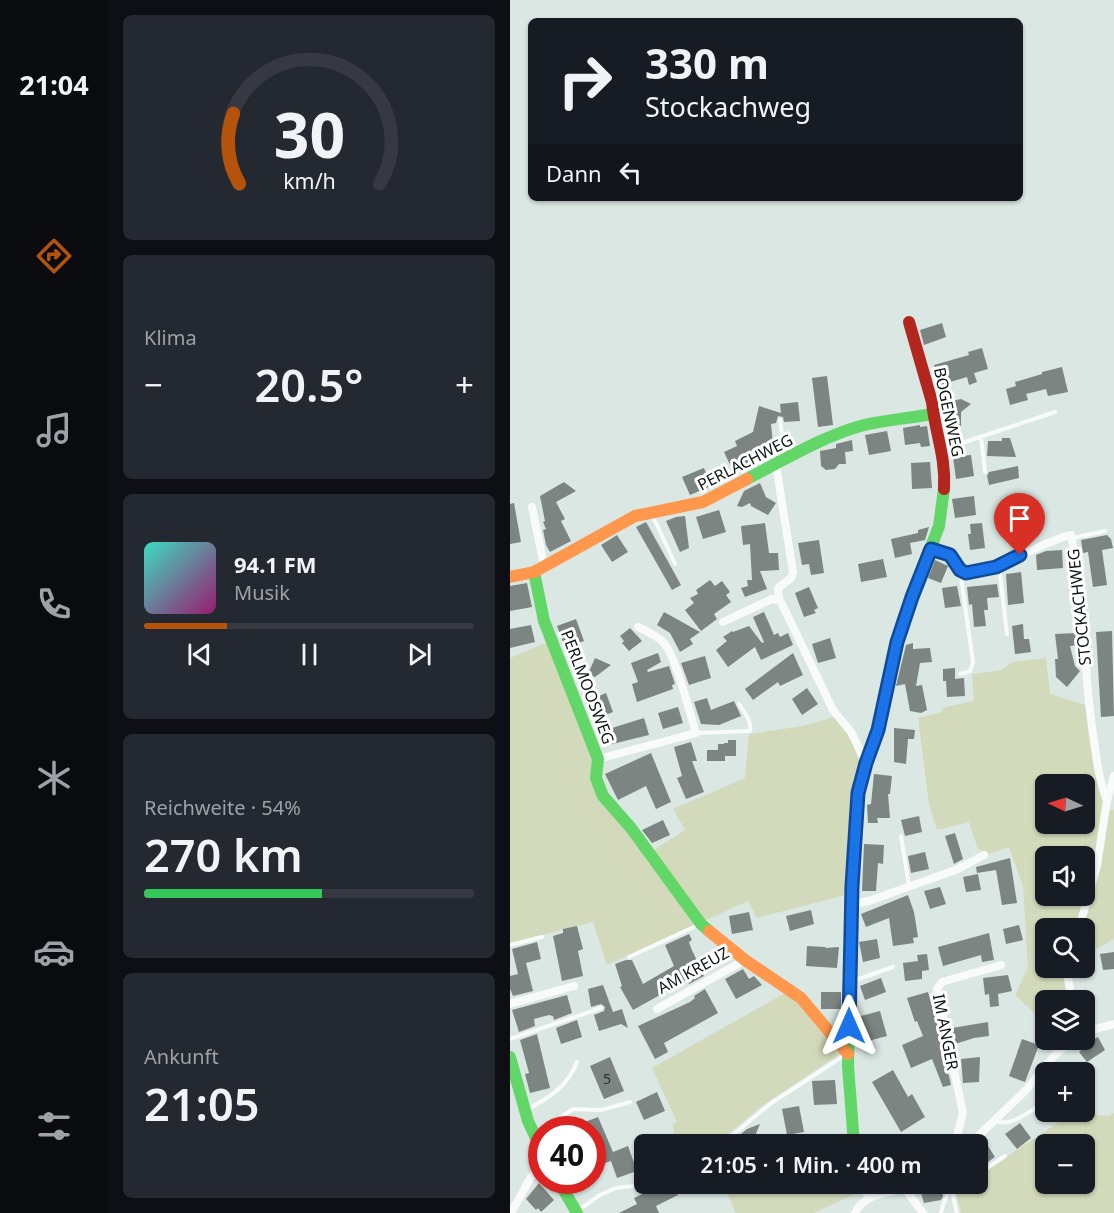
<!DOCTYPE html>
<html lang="de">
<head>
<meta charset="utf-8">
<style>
  :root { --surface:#171b24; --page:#242831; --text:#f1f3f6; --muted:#9ea1a6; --line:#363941; --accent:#b45309 }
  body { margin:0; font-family:"Noto Sans",sans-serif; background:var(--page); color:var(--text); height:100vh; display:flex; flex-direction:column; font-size:22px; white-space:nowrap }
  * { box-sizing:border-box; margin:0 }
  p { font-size:20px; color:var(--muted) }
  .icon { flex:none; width:33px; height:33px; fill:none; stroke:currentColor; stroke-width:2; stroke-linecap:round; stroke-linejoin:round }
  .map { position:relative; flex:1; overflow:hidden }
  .side { display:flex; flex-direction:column; gap:15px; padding:15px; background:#0d0f14; width:402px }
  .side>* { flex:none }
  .top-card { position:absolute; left:18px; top:18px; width:495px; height:183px; border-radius:9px; box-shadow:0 2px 4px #0004; background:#171b24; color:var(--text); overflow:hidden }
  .needle { width:39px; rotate:274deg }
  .controls { position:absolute; left:525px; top:774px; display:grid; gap:12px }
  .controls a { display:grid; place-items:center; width:60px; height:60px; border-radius:9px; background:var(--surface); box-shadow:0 2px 4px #0004; font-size:30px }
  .speed { position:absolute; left:18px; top:1116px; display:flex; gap:12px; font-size:30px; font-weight:700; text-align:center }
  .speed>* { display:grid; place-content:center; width:78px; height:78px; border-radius:50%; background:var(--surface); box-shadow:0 2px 4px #0004; line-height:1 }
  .speed .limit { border:9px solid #d22; background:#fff; color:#111 }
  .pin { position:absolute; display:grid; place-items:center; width:51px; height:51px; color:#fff; margin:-62px -26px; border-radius:50% 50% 50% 0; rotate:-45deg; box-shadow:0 0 6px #0007 }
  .pin .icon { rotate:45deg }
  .me { position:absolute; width:66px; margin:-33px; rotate:0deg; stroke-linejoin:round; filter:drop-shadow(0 0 4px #0008) }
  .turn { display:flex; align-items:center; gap:21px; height:126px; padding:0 18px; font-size:27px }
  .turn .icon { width:78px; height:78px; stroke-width:2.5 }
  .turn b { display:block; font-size:42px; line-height:51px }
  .then { display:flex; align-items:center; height:57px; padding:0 18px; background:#0003; gap:12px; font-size:22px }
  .big { font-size:45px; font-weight:600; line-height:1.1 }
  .side .tile { flex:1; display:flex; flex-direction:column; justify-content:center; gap:9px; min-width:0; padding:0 21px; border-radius:9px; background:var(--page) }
  .side .dial { align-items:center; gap:0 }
  .dial svg { height:156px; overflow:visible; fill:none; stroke:var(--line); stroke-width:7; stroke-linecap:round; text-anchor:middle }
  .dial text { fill:var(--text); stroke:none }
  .song { display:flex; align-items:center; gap:18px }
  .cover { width:72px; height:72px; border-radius:9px; background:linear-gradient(135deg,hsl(170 70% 55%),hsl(320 70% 35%)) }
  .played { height:6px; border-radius:3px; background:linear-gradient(90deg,var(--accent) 25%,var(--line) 25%) }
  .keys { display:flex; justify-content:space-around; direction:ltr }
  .heat { display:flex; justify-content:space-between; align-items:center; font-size:33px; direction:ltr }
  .charge { height:9px; border-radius:4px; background:linear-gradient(90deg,#34c759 54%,var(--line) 0) }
  .trip { position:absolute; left:124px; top:1134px; width:354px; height:60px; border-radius:9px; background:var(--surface); box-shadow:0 2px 4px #0004; font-weight:600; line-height:60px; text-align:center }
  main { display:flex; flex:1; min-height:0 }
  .tabs { display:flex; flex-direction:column; width:108px; justify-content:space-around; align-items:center; background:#090b0e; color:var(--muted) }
  .tabs .icon { width:42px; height:42px }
  .tabs .active { color:var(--accent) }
  .tabs b { font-size:27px; color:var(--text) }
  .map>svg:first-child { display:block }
  .green { fill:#d2dabb; fill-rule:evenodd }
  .building { fill:#7c8581 }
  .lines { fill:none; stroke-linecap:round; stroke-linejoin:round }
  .lane { stroke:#f9fbfb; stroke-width:4 }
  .street { stroke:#f9fbfb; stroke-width:8 }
  .fast { stroke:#63d668; stroke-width:12 }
  .slow { stroke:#ff974d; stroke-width:12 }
  .jam { stroke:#b3261e; stroke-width:12 }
  .route-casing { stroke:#114b97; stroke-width:15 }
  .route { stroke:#1a73e8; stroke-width:10 }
  .labels { text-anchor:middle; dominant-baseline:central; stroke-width:6; stroke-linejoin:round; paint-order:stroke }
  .number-label { font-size:14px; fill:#2a322f }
  .street-label { font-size:16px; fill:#0e1714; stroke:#fff }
</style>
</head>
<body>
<main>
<nav class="tabs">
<b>21:04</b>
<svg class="icon active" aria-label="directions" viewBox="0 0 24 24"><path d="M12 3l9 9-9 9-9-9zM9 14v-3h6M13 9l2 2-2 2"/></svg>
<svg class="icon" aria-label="music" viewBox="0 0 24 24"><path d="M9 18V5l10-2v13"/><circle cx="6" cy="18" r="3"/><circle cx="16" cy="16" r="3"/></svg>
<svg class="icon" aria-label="phone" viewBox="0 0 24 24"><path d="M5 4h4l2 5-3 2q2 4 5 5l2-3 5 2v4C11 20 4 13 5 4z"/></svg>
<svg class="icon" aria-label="climate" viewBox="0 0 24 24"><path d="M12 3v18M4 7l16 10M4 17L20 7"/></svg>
<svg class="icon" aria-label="car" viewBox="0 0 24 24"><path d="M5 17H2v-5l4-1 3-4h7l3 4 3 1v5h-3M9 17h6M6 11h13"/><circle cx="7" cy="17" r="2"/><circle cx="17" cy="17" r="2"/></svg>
<svg class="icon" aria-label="filters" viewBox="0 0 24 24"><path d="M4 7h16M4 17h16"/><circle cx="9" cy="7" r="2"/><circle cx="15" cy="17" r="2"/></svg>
</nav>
<section class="side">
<div class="tile dial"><svg viewBox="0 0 100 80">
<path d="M14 69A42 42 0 1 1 86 69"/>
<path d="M14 69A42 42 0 0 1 11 33" stroke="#b45309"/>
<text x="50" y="56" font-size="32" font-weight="700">30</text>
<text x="50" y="72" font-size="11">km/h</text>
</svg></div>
<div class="tile"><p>Klima</p>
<div class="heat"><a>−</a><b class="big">20.5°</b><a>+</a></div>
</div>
<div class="tile">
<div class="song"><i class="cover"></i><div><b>94.1 FM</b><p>Musik</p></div></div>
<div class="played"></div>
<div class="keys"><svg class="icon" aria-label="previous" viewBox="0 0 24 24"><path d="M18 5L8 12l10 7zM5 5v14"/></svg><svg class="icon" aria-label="pause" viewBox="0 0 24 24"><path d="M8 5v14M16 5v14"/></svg><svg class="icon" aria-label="next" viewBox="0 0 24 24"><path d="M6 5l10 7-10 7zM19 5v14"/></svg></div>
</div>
<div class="tile"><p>Reichweite · 54%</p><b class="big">270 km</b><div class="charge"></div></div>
<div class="tile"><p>Ankunft</p><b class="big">21:05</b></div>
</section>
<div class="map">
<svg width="604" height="1213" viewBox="0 0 604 1213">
  <rect width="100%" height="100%" fill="#dae7e3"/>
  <!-- green -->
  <path class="green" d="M38 642 83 755 81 775 136 855 175 830 163 809 235 778 239 734 293 726 324 717 338 732 351 765 342 799 335 895 247 918 238 901 97 965 83 922 0 943V658Z
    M536 658 540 694 575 705 594 810H604V939L581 952 575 960 574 928H536V968H568L556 984 558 1000H536L535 1023 505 995 518 968 513 886 499 847 479 854 468 849 459 822 427 830 419 805 408 718 432 712V708L464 701 462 674 492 670 502 662ZM536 784H574V824H536ZM536 856H574V896H536Z
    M277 992 297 1007 331 1053 252 1106 206 1144H165L163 1124 167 1122 142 1068Z
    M564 1112 598 1116 604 1113V1213H451L447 1197 448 1190 457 1184H468V1176ZM536 1144H574V1184H536Z
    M213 1184H349V1192L304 1213H226Z"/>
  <!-- building -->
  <path class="building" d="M432 323 436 337 414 345 410 330Z
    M472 348 478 369 464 373 467 382 459 385 457 377 430 385 424 365 459 355 458 352Z
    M552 367 558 392 538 396 536 389 516 394 518 400 500 405 496 389 506 386 505 382 532 374V372Z
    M317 376 323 425 308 427 302 378Z
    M451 399 461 404 451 412V427L440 422 437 416V408L442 401Z
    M288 402 290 421 274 422 273 417 268 416 266 423 261 424 263 444 236 456 239 464 223 471 214 452 227 446 225 441 243 432 249 406 271 413 270 404Z
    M410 425V427L417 426 420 446 411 447 410 443 395 445 393 428Z
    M377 431 381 451 359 455 355 435Z
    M492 438H500L506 457 477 456 478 441H492Z
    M342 440 343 451 335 452 336 464H329L325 469 316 470 311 466 310 451 326 448V444Z
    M461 455 464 476 446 479 443 457Z
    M420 462 422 488 402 489 401 463Z
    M508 466 509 478 479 485 477 476 479 472Z
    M194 468 201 486 180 495 172 477Z
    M54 482 66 491 46 502 55 519 51 521 61 541 40 552 36 545 33 530 36 529 33 522 35 521 30 496Z
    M250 483 256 497 266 503 258 515 241 506 240 503 232 507 227 506 234 491Z
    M464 496 466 515 445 518 442 499Z
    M4 503 11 542 0 544V504Z
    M209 510 216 532 193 539 186 517Z
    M175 516 179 548 170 552 156 521 166 517Z
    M136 522 171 585 162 590 126 527Z
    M255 523 259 553H268L269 570 250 571 257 589 235 597 231 588 238 586 237 580H242L240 544 233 545 231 526Z
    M472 523 475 548 460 550 458 534H461L460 524Z
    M419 527 415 540 400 543 402 554 385 558 381 539 408 533V530Z
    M107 535 118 552 102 562 91 545Z
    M597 535 601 539 603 548 592 550 597 585 583 587 578 552 573 553 571 540Z
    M309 540 314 573 301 575 299 564 292 565 288 543Z
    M552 550 553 568 527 570 526 555 536 551Z
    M373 559 377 577 351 582 348 564Z
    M425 560 438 566 431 583 418 578Z
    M511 572 514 603 498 605 496 574Z
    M200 580 205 586 212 581 220 592 216 595 221 602 204 614 207 619 191 631 175 610 184 603 180 598 188 594 186 590Z
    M17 583 22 607 0 611V586Z
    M487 584 489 597 477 598 478 610H474L476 626 464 627 462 604 459 605 457 587Z
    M447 586 451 606 435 608 432 588Z
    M299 587 308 608 304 610 306 613 294 617 285 593Z
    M154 612 190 632 180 639 183 644 170 652 160 633 147 625Z
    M254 612 264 635 268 633 270 637 278 633 283 645 251 660 245 647 218 667 206 650 217 641 213 637 222 631 223 632 239 626 252 643 254 642 243 617Z
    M66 619 74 641 55 648 47 626Z
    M513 624 514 639H519L521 652 505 654 502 626Z
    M21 625 25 642 0 648V629Z
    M120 628 132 641 119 651 112 643 114 641 110 636Z
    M602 631 604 716 591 717 586 632Z
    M567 633 568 645 560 646 565 666 570 671 557 687 546 677 545 659H548L545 634Z
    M320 638 326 658 308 663 302 644Z
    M403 643V649L420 648 422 662 410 663 406 686 412 685 417 710 411 713 400 711 395 684 386 686 396 645Z
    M148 653 151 662 137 670 138 672 159 666 165 684 162 685 163 689 127 702 122 684 128 682 121 663Z
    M283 653 293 675 270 686 268 682 243 700 235 689Z
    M195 656 201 678 179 685 171 663Z
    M85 658 101 665 85 677 78 674Z
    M445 668V679L454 678 455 696 437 697 436 681H433V669Z
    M297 688 308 704 292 715 282 699Z
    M96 693 103 712 83 720 75 702Z
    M197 698 201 710 224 701 231 716 209 725 191 724 184 702Z
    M168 707 173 723 153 729 148 713Z
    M134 718 139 735 94 746 89 732Z
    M384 728 405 730 404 739H398L396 764 384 762Z
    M218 740H226V756H215V761H197V750H208V744H214V743H218Z
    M181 742 187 761H182L194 792 176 799 167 778 172 776 164 747Z
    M141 753 161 802 146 809 136 786 108 800 95 774Z
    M364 774 382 776 380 794H378L380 818H367L368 823H358L357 805 361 804Z
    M409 816 412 832 395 836 391 820Z
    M153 820 160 835 142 843 132 830Z
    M445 833 453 859 444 864 435 836Z
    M354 844 374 845 373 864 368 863 366 891H352Z
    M415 852 419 869 401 873 398 856Z
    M500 858 507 903 492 905 486 870 467 873 466 867Z
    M468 874 471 890 456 892 453 877Z
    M430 887 436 904 420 909 414 891Z
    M398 895 404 912 408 937 403 938 404 943 383 946 379 918 356 927 351 914Z
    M301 910 304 924 280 931 276 916Z
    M239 912 243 930 222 934 219 916Z
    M509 925 513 940 496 944 493 929Z
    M67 926 73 949 68 951 73 976 52 981 43 936 53 933V929Z
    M479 933 484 960 472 962 471 955 433 966 428 947Z
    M179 934 182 940 179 942 181 948 194 976 179 984 177 980 123 1010 110 987 112 986 105 964 116 960H122L133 984 164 966 155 945Z
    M367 939 370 958 353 962 349 942Z
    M27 942 31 959 16 963 23 991 3 996 0 989V976L8 974 2 949Z
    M297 946 315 947 316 948 329 947 327 968 296 966Z
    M604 952V969L593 970 590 954Z
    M417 954 419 970 412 971V979L395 981 393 963 408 961 407 955Z
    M233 969 239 979 244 976 252 985 226 999 215 979Z
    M498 975 502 991 488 994 489 1006 480 1007 479 994 475 995 473 978Z
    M371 978 376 992 355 1000 350 986Z
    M93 985 103 1012 112 1009 118 1028 111 1024 89 1031 84 1015 94 1011 95 1007 91 1004 81 1007 78 989Z
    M195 989 208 1013 154 1043 158 1052 145 1059 128 1026 180 1002 185 998 184 996Z
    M311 992H331V1009H311Z
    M418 992 429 1031 441 1085 433 1087 422 1059 401 1068 392 1045 413 1036 407 1021 405 1022 397 998Z
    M57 995 62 1013 44 1020 43 1016 39 1015 24 1019 25 1026 9 1032 2 1010Z
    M370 1011 377 1036 358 1041 351 1016Z
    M67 1020 72 1037 51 1044 46 1028Z
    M478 1022 479 1036 464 1038 445 1044 442 1028Z
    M27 1034 40 1088 20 1093 15 1074 19 1073 10 1040Z
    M588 1037 595 1050 577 1062 569 1052 575 1047 574 1044Z
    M512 1039 529 1045 515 1082 499 1076Z
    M100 1057 114 1091 94 1099 80 1066Z
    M470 1057 469 1082 453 1083 451 1059Z
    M383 1070 398 1097 402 1094 415 1117 391 1132 362 1082Z
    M325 1080 327 1104 304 1105 302 1081Z
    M147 1092 155 1111 134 1120 126 1102Z
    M289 1106 294 1132 277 1135 272 1109Z
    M88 1117 103 1152 118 1146 127 1171 107 1178 101 1161 92 1164 82 1140V1130H78L75 1122Z
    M510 1123 521 1138 507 1149 495 1134Z
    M250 1124 245 1136 249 1144H235L231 1134 237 1129Z
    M392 1135 415 1136 420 1144H398Z
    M478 1146 485 1157 468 1169V1152Z
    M29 1183 44 1200 31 1212 28 1208 26 1210 16 1199Z
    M153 1184H163L168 1195 146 1206 149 1213H109L127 1204 124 1198Z
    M418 1184H430L433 1196 431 1200 414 1203 410 1190 413 1185Z"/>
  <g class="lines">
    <!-- lane -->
    <path class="lane" d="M270 420 275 456
      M471 436 475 472
      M436 450 449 444 545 412
      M141 515 147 525 165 564
      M563 538 595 531
      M489 566 497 634
      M450 570 463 662 460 671 450 674
      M186 733 240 731C242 721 234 712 229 704
      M391 836 399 886
      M0 945 32 937
      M119 957 188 925
      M343 981 383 967
      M0 1039 91 1008
      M16 1110C38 1099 58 1086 67 1062
      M486 1121C501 1128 523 1109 536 1101
      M32 1130 63 1109 91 1110 120 1102
      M212 1144 260 1104 335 1055
      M468 1174 495 1156
      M437 1184 439 1191 454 1184
      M442 1191 447 1213
      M69 1210 90 1195 106 1188 141 1184
      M431 1213 433 1205 439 1191"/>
    <!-- street -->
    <path class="street" d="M266 465 283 572 281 578 268 588 269 599
      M22 507 34 566
      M421 549C428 551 438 552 443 557 447 562 447 569 453 572 473 580 536 539 561 535 575 603 573 673 584 741 587 761 589 781 597 800
      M213 622 262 599 270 600 323 710 341 732 356 763
      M88 759 186 733C179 712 166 654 152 641 145 635 136 631 128 627
      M342 904 359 901 448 869 474 855
      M569 928 587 866 597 800 604 776
      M560 968 558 979 562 1000
      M0 1004 64 986
      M147 1009 235 960
      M574 1032 604 1024
      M445 1144 453 1113 427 989 432 982 491 965
      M460 1144 517 1089 544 1056 562 1040
      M354 1184 358 1197
      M395 1189 413 1213
      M1 1213 21 1177 32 1164
      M345 1213C357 1189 386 1194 407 1184"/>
    <!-- fast -->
    <path class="fast" d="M237 479C274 460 313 436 354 425 377 420 400 418 423 414
      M24 572 34 621 88 759 86 778 93 796 121 828 191 924 199 931
      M0 1057 18 1121 32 1151
      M344 1144 338 1066 342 886 347 802 352 774 368 730 384 655 402 597 429 526 434 489
      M48 1180 67 1213"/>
    <!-- slow -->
    <path class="slow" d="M0 577 24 572 125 516 193 502 237 479
      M199 931 235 960 291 998 338 1054"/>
    <!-- jam -->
    <path class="jam" d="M399 322 422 402C425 433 436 456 434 489"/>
  </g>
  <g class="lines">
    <defs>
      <path id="route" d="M339 1026 342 886 348 793 356 763 368 730 387 642 402 597 421 549 440 555 450 570 456 573 486 567 510 555"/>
    </defs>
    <!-- route casing -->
    <use href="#route" class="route-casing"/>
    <!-- route -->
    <use href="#route" class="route"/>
  </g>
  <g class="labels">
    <!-- number labels -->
    <g class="number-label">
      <text x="97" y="1078">5</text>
    </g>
    <!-- street labels -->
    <g class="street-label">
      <text transform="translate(439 412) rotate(78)">BOGENWEG</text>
      <text transform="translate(235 462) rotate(-27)">PERLACHWEG</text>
      <text transform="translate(569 607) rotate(-96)">STOCKACHWEG</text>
      <text transform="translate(78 687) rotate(69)">PERLMOOSWEG</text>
      <text transform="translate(183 970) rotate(-29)">AM KREUZ</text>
      <text transform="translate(436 1032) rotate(79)">IM ANGER</text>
    </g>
  </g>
</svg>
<div class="controls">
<a><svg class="needle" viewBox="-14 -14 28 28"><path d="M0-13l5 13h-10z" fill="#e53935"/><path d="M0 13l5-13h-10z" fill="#9ea1a6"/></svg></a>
<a><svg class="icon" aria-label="sound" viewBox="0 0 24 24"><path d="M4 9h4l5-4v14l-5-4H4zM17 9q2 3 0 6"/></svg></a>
<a><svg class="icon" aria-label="search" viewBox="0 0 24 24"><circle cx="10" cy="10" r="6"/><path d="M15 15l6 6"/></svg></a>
<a><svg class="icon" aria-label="layers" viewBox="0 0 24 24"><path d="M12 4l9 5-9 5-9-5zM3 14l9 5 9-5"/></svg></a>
<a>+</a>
<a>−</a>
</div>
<div class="speed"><div class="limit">40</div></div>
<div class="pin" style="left:510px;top:555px;background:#d93025"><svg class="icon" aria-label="arrive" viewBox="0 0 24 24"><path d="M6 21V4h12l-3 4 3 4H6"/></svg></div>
<svg class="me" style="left:339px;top:1026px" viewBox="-20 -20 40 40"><path d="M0-17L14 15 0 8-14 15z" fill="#1a73e8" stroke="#fff" stroke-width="4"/></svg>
<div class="trip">21:05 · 1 Min. · 400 m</div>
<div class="top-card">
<div class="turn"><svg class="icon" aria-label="right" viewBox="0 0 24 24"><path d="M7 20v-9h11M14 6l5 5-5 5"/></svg><div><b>330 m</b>Stockachweg</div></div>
<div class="then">Dann<svg class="icon" aria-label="left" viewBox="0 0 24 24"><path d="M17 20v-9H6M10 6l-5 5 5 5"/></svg></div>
</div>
</div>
</main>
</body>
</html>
